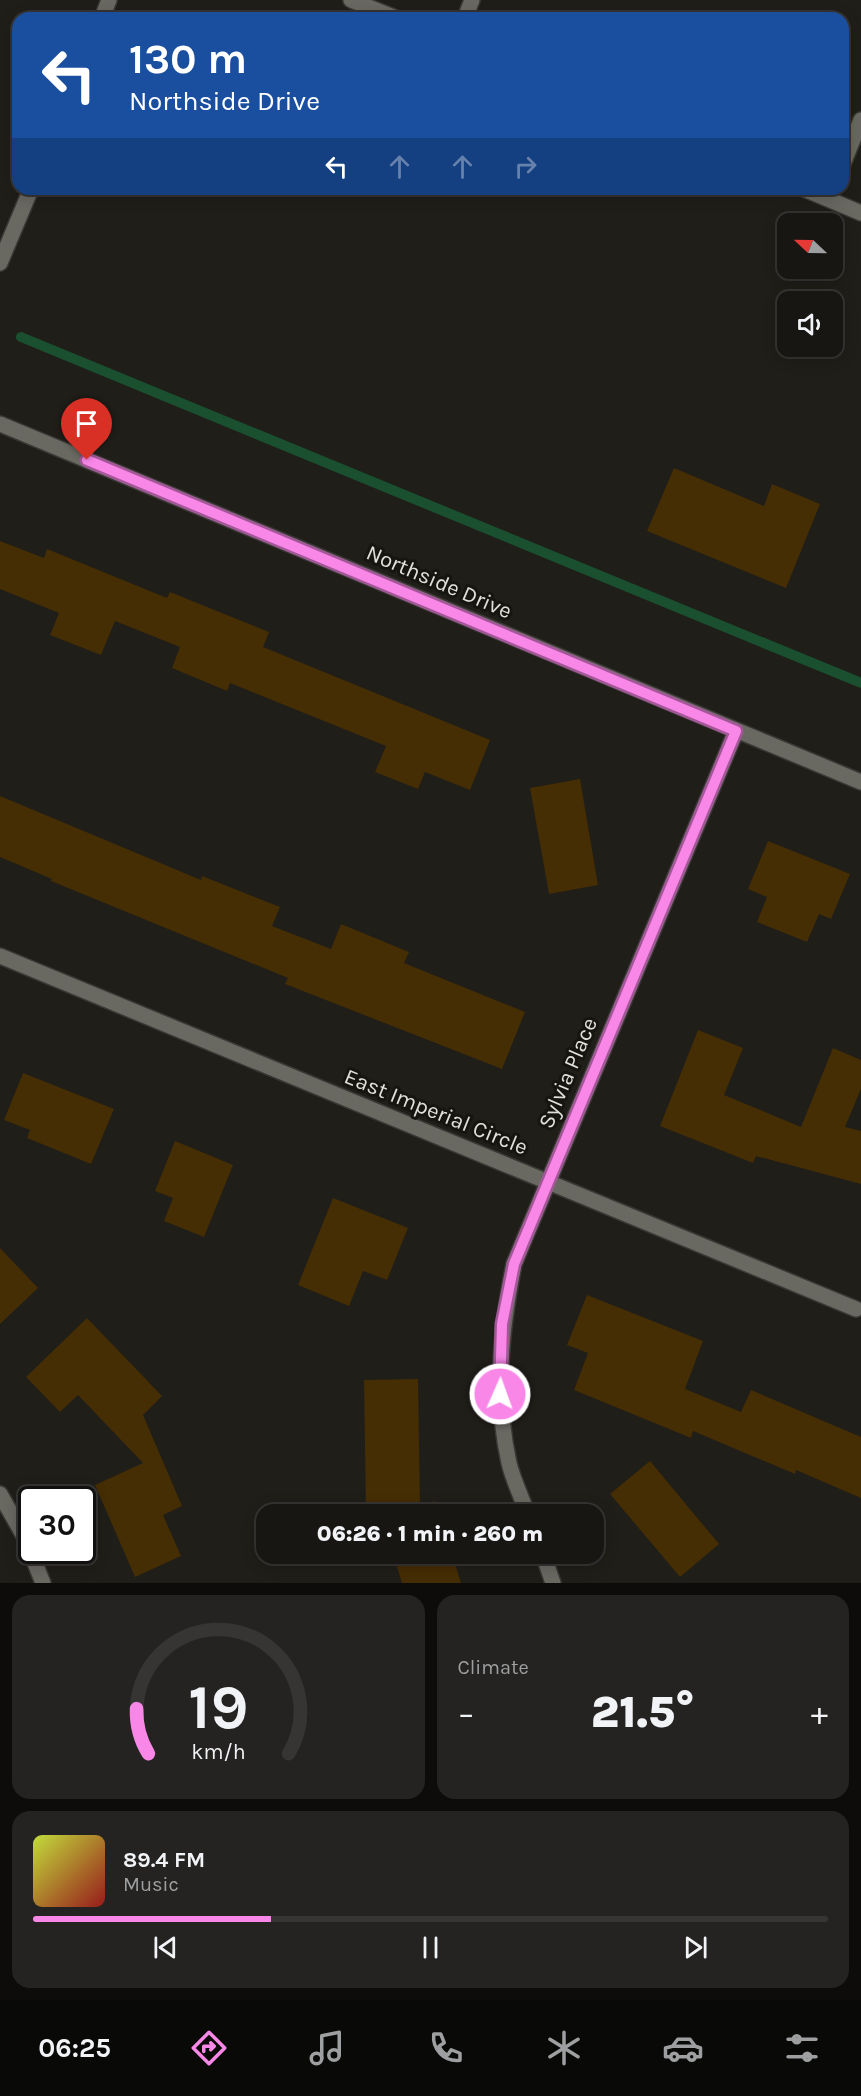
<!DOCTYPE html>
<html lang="en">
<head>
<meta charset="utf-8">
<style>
  :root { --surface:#171613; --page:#242321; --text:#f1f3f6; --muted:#9e9fa0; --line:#363533; --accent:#f987e8 }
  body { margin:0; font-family:Karla,sans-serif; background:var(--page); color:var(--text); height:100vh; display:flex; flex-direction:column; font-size:22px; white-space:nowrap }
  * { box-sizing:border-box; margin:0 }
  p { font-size:20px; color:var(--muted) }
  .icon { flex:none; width:33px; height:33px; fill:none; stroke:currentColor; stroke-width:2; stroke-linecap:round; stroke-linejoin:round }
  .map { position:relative; height:1583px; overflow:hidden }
  .sheet { display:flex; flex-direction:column; gap:12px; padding:12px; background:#0d0c0a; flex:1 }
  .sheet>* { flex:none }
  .hud { position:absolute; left:12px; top:12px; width:837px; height:183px; border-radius:18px; box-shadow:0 3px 15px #0003,0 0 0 2px var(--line); background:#1a4fa0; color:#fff; overflow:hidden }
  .needle { width:39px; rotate:292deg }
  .tools { position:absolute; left:777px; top:213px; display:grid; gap:12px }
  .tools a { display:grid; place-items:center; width:66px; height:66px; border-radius:12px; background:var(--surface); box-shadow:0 3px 15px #0003,0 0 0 2px var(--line); font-size:30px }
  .speed { position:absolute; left:18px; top:1486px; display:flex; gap:12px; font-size:30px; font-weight:700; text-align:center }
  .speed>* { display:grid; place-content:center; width:78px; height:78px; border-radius:50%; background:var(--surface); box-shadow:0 3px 15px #0003,0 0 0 2px var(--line); line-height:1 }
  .speed .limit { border:3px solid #111; border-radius:9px; background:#fff; color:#111 }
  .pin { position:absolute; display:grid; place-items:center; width:51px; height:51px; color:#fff; margin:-62px -26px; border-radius:50% 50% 50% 0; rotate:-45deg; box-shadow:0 0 6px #0007 }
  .pin .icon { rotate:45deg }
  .me { position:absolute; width:66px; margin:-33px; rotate:2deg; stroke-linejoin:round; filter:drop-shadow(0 0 4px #0008) }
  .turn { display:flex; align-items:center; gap:21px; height:126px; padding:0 18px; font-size:27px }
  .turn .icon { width:78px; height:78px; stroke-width:2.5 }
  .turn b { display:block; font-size:42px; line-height:51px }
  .lanes { display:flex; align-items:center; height:57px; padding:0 18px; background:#0003; justify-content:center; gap:30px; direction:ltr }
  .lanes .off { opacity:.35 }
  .big { font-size:45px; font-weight:800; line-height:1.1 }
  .sheet .tile { flex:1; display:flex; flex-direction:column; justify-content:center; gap:9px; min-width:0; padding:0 21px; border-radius:18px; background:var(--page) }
  .sheet .dial { align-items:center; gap:0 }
  .dial svg { height:156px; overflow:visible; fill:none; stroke:var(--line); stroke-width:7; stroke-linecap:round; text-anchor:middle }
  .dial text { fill:var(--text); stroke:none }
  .song { display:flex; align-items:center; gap:18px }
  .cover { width:72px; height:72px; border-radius:9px; background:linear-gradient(135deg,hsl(70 70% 55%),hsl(0 70% 35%)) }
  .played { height:6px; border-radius:3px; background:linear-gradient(90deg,var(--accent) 30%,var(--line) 30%) }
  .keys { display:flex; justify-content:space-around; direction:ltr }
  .heat { display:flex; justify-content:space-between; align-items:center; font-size:33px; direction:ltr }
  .sheet .tiles { flex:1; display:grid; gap:12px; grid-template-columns:1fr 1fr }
  .tile:last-child { grid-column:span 2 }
  .trip { position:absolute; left:256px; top:1504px; width:348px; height:60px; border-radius:18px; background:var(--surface); box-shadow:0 3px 15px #0003,0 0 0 2px var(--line); font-weight:800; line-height:60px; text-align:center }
  .menu { display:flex; height:96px; justify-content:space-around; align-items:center; background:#090908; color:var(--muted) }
  .menu .icon { width:42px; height:42px }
  .menu .current { color:var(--accent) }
  .menu b { font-size:27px; color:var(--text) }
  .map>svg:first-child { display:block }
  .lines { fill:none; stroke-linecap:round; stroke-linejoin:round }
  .stream { stroke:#1a4f2f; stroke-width:10 }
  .building { fill:#452d04 }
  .minor-casing { stroke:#393834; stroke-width:18 }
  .minor { stroke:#696861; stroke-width:15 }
  .route-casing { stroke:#a25897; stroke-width:15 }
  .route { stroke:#f987e8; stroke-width:10 }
  .labels { text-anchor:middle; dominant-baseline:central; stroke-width:6; stroke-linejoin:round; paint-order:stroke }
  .street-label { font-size:22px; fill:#e1e0dc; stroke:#161510 }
</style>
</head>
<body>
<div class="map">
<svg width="861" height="1583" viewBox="0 0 861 1583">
  <rect width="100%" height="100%" fill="#1f1e19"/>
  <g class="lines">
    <!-- stream -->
    <path class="stream" d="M21 337 861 683"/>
  </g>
  <!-- building -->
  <path class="building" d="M674 468 764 506 772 484 820 504 786 588 647 531Z
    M0 541 44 558 47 549 167 598 170 592 269 632 263 647 490 740 470 790 425 772 418 789 375 772 386 746 230 683 227 691 172 668 180 647 115 621 101 655 50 635 59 613 0 589Z
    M580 779 598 885 549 894 530 788Z
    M0 796 201 880 202 876 280 907 272 926 331 949 341 924 409 952 404 963 525 1012 502 1069 285 984 288 978 51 881 52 879 0 857Z
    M768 841 850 874 831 919 819 914 807 942 757 922 767 897 748 889Z
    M698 1030 743 1048 724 1095 801 1127 833 1048 861 1060V1089L845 1127 861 1131V1184L756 1156 753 1163 660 1126Z
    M23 1073 114 1109 91 1164 27 1138 30 1130 4 1120Z
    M175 1141 233 1165 204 1237 164 1221 173 1198 155 1191Z
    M333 1198 408 1228 387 1280 363 1271 349 1306 298 1285Z
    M0 1248 38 1288 0 1324Z
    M587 1295 703 1341 685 1389 741 1412 751 1390 861 1437V1498L796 1470 795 1474 693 1431 691 1438 574 1390 588 1353 567 1345Z
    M87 1318 162 1396 143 1415 182 1506 163 1515 181 1556 135 1577 95 1485 143 1463 78 1395 60 1412 26 1377Z
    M418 1379 420 1506 435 1501 440 1515H366L364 1380Z
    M650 1461 719 1544 680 1577 610 1494Z
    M393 1554H452L461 1583H402Z"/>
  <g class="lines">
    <defs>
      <path id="minor" d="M351 0 396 18
        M102 18 109 0
        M465 18 472 0
        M843 164 861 120
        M804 189 861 213
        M0 263 31 189
        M0 424 861 782
        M0 956 856 1309
        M0 1494 25 1538 43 1583
        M528 1515C522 1498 513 1480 509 1463 494 1395 501 1331 514 1264L736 731
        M543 1554 553 1583"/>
    </defs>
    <!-- minor casing -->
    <use href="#minor" class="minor-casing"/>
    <!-- minor -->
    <use href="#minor" class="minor"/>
  </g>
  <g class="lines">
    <defs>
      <path id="route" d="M87 460 736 731 514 1264 502 1324 500 1394"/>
    </defs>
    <!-- route casing -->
    <use href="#route" class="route-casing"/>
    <!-- route -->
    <use href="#route" class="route"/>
  </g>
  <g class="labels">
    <!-- street labels -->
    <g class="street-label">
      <text transform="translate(439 582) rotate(23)">Northside Drive</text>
      <text transform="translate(568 1073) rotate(-67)">Sylvia Place</text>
      <text transform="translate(436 1112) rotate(22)">East Imperial Circle</text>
    </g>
  </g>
</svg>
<div class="tools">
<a><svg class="needle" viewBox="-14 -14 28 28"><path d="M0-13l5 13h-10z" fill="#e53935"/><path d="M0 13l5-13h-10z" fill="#9e9fa0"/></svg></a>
<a><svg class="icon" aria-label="sound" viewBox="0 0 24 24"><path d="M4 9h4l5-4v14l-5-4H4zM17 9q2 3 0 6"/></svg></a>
</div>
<div class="speed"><div class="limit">30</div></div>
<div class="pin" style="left:87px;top:460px;background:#d93025"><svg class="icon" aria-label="arrive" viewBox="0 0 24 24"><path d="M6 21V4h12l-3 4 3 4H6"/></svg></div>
<svg class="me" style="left:500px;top:1394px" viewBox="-20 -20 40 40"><circle r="17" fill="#f987e8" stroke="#fff" stroke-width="3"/><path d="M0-11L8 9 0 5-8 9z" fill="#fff"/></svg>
<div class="trip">06:26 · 1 min · 260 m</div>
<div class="hud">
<div class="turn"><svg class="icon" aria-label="left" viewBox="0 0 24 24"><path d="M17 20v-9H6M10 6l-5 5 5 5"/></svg><div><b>130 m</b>Northside Drive</div></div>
<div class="lanes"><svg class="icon" aria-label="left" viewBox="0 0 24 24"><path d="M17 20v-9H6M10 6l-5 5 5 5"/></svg><svg class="icon off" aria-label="ahead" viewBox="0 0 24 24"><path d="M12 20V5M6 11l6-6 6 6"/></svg><svg class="icon off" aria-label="ahead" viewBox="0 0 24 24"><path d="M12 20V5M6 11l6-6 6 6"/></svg><svg class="icon off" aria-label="right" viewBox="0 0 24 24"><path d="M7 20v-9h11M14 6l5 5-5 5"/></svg></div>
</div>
</div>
<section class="sheet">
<div class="tiles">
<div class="tile dial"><svg viewBox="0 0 100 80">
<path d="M14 69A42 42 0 1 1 86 69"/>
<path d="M14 69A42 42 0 0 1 8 46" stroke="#f987e8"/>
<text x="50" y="56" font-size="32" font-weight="700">19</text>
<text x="50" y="72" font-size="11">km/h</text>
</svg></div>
<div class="tile"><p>Climate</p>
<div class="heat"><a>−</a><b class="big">21.5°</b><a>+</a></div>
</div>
<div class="tile">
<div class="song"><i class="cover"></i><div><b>89.4 FM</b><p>Music</p></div></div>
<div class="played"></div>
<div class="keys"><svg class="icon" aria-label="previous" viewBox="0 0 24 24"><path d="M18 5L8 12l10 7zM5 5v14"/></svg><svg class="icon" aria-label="pause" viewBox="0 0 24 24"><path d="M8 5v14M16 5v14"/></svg><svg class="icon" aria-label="next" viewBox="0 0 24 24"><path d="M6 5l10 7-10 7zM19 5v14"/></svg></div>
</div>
</div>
</section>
<nav class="menu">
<b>06:25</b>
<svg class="icon current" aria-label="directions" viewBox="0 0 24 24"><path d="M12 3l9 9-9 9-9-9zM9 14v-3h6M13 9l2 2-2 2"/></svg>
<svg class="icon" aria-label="music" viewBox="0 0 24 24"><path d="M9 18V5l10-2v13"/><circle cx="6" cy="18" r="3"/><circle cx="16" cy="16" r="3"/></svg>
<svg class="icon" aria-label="phone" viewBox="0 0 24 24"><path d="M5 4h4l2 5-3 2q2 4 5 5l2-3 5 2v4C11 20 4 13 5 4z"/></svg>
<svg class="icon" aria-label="climate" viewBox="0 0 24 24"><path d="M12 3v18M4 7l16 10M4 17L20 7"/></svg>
<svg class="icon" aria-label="car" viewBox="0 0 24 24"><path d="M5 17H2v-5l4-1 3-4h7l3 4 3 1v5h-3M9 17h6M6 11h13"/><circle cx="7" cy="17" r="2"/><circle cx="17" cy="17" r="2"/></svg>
<svg class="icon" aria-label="filters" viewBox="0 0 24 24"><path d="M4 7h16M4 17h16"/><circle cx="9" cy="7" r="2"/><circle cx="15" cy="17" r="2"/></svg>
</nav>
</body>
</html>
